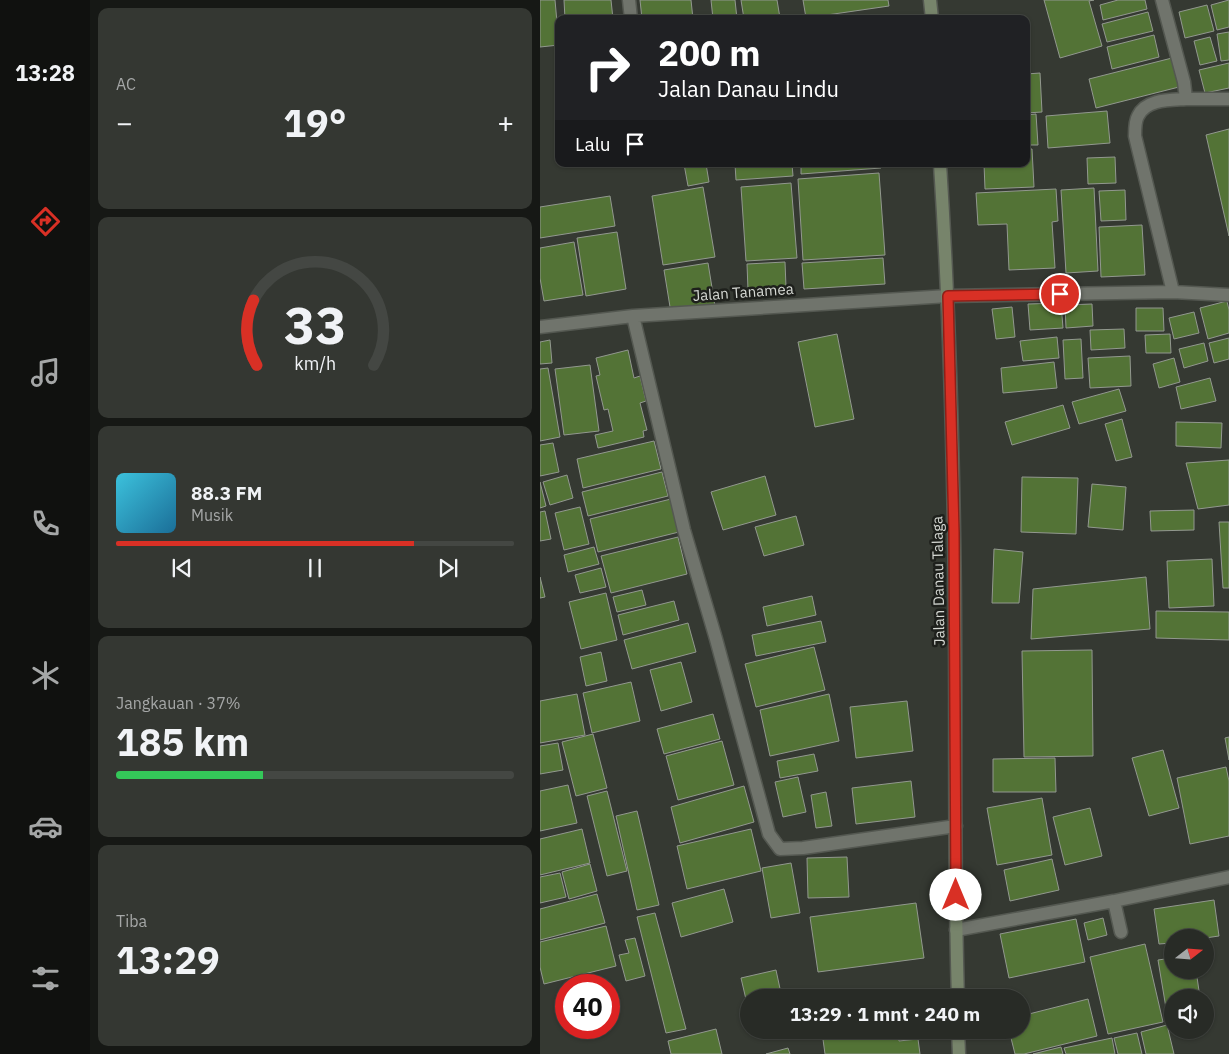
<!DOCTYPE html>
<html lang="id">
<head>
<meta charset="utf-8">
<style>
  :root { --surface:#282b26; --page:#343732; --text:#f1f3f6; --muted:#a5a7a7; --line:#444743; --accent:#d93025 }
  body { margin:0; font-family:"IBM Plex Sans",sans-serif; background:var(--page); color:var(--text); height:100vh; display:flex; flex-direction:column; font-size:19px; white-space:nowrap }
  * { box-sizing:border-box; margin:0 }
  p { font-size:16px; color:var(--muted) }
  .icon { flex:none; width:28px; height:28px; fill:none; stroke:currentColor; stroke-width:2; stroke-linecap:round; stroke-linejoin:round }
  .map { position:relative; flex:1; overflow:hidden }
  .side { display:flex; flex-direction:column; gap:8px; padding:8px; background:#161815; width:450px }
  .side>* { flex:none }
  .guide { position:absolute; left:15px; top:15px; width:475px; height:152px; border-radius:10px; box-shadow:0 1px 4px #0004,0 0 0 1px var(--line); background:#202124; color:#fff; overflow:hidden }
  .needle { width:32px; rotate:73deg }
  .controls { position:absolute; left:624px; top:929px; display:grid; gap:10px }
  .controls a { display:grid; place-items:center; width:50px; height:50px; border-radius:50%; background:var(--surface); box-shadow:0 1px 4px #0004,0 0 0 1px var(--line); font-size:25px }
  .speed { position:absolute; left:15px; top:974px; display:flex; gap:10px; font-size:25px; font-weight:700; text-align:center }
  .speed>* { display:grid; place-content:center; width:65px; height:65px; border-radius:50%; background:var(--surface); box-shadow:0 1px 4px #0004,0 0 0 1px var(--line); line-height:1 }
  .speed .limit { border:8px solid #d22; background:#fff; color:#111 }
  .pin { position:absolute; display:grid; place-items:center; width:42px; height:42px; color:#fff; margin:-21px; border:2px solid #fff; border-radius:50%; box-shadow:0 1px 5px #0007 }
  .me { position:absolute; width:55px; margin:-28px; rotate:0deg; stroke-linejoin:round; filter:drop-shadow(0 0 4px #0008) }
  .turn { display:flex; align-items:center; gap:18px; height:105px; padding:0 20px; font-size:22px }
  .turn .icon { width:65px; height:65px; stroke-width:2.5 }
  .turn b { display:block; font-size:35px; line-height:42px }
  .then { display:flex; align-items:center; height:48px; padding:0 20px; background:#0003; gap:10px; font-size:19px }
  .big { font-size:38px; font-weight:800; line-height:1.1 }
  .side .tile { flex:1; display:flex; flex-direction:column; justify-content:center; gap:8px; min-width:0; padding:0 18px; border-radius:10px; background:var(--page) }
  .side .dial { align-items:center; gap:0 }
  .dial svg { height:130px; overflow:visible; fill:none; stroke:var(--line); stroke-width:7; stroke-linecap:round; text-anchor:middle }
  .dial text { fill:var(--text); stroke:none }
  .song { display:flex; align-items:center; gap:15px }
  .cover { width:60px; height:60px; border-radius:8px; background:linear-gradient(135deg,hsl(190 70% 55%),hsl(200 70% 35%)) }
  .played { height:5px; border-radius:2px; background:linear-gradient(90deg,var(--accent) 75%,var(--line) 75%) }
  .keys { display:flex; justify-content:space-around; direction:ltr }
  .heat { display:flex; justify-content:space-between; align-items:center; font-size:28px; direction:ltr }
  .charge { height:8px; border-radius:4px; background:linear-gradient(90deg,#34c759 37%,var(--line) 0) }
  .trip { position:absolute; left:200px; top:989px; width:290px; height:50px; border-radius:25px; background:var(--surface); box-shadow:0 1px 4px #0004,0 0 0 1px var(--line); font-weight:800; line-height:50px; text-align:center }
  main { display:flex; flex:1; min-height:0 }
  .menu { display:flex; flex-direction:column; width:90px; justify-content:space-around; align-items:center; background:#10110f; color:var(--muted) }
  .menu .icon { width:35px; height:35px }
  .menu .on { color:var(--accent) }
  .menu b { font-size:22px; color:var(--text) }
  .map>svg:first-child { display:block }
  .building { fill:#537336; stroke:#92988f }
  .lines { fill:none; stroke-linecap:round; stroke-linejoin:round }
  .street-casing { stroke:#545851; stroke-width:15 }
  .secondary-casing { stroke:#545851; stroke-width:15 }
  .street { stroke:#70746c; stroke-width:12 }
  .secondary { stroke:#77846b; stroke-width:12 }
  .route-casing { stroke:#8d1f18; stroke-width:12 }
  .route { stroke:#d93025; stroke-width:9 }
  .labels { text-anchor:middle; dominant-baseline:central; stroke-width:5; stroke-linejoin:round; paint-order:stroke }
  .street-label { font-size:15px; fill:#d6d9d4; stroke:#1e201c }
</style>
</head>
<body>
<main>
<nav class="menu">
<b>13:28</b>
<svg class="icon on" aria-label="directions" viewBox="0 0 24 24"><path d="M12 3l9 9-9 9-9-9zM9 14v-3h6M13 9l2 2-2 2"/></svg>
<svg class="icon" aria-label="music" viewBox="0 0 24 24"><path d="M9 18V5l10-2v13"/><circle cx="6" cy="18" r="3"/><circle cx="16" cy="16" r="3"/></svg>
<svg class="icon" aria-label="phone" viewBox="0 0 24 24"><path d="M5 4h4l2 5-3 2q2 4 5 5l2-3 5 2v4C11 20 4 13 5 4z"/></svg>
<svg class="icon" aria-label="climate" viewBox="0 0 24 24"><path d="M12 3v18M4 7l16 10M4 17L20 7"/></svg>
<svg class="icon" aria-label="car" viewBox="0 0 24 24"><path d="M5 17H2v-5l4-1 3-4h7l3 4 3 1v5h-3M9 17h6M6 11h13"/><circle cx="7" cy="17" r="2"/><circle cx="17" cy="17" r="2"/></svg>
<svg class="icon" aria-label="filters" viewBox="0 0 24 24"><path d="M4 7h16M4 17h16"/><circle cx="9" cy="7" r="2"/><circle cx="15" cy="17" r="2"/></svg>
</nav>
<section class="side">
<div class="tile"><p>AC</p>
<div class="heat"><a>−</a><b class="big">19°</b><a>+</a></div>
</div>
<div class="tile dial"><svg viewBox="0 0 100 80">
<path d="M14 69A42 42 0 1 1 86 69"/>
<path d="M14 69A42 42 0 0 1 12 29" stroke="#d93025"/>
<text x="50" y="56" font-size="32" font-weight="700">33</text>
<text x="50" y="72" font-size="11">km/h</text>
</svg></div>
<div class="tile">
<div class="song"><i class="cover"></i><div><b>88.3 FM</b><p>Musik</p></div></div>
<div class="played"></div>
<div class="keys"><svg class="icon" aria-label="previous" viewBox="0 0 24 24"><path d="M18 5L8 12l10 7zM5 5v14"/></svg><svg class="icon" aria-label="pause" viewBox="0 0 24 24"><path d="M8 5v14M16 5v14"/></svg><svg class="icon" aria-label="next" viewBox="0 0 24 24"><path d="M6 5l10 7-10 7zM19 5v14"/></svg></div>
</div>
<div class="tile"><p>Jangkauan · 37%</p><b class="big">185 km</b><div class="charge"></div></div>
<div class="tile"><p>Tiba</p><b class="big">13:29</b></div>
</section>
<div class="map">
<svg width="689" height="1054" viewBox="0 0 689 1054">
  <rect width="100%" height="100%" fill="#353932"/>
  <!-- building -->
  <path class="building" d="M0 0H15L19 45 0 47Z
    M24 0H71L73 19H25Z
    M100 0H151L153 19H102Z
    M171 0H195L197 19H173Z
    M201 0H237L240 18 204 19Z
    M263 0H348L349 6 266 18Z
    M504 0H554L549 1 562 46 520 58Z
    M578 0H605L607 9 563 20 560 5Z
    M689 0V27L677 30 671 5Z
    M667 5 674 31 645 38 639 12Z
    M608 12 613 31 567 42 562 24Z
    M486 24H488L489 57 486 58Z
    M689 32V60L681 61 677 34Z
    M614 35 619 57 572 69 567 47Z
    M670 37 677 61 660 65 654 41Z
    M632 58 639 87 556 108 549 79Z
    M689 63V88L665 93 659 70Z
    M500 73 502 112 486 113V74Z
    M567 111 570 143 508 148 506 116Z
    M496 114 498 145H486V115Z
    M689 129V236L666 135Z
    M486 149H492L494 187 445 189 444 164H486Z
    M575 157 576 183 548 184 547 158Z
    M144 164H166L169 182 148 186Z
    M195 164H252L253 176 196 180Z
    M261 164H341V168L261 174Z
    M339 173 345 255 263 260 258 179Z
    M251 183 257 258 206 261 201 187Z
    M163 187 175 257 123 265 112 196Z
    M554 188 558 271 526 273 521 190Z
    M516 189 518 221 512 222 515 268 469 270 467 224 438 225 436 193Z
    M585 190 586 220 561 221 559 191Z
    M70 196 75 226 0 238V207Z
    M602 225 605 275 561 277 559 227Z
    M77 232 86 289 46 296 37 238Z
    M34 242 43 295 4 301 0 278V248Z
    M343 258 345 284 264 289 262 263Z
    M245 262 246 287 208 290 207 264Z
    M168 263 175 306 131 313 124 270Z
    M687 301 689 310V333L668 339 660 308Z
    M521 303 523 328 490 330 488 304Z
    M552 304 553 326 526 328 525 305Z
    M472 307 475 337 456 339 452 309Z
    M596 308H623L624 331H596Z
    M654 312 659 333 634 339 629 318Z
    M584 329 585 348 551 350 550 330Z
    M297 334 314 419 275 427 258 342Z
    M630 334 631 353H606L605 335Z
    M517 337 519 358 483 361 480 341Z
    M689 338V359L674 363 669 343Z
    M541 339 543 378 525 379 523 340Z
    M10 340 12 363 0 364V342Z
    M664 343 668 361 644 368 639 349Z
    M88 350 94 378 100 376 106 401 100 403 107 430 103 431 104 437 58 448 55 435 73 431 68 409 64 410 56 376 60 375 56 358Z
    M590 356 591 386 550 388 548 358Z
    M634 358 640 382 619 388 613 364Z
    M514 362 517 388 463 393 461 368Z
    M50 365 59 431 24 435 15 369Z
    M8 368 20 437 0 441V369Z
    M670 378 676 401 641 409 636 387Z
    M579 389 586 411 539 424 532 402Z
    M523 405 530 428 472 445 465 422Z
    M582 419 592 457 576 461 565 424Z
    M636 422 682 423 681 448 636 446Z
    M114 441 121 469 43 488 37 459Z
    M13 443 19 472 0 476V445Z
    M689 460V505L658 509 646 463Z
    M122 472 128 496 48 516 42 492Z
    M27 475 33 498 10 505 3 482Z
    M225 476 236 515 183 530 171 492Z
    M482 477 538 478 536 534 481 532Z
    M0 482 6 506 0 508Z
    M552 484 586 487 583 530 548 527Z
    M131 499 139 532 58 552 50 519Z
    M40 507 49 544 24 550 15 513Z
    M654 510V530L611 531 610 511Z
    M5 511 11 539 0 541V512Z
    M256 516 264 545 224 556 215 527Z
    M679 522H689V588H683Z
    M138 537 147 574 71 593 61 556Z
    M54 547 59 564 28 572 24 555Z
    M454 549 483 552 479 603H452Z
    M672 559 674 606 629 608 627 561Z
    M61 568 66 587 40 593 35 575Z
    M0 577 5 597 0 598Z
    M606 577 610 629 491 639 493 589Z
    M102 590 106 605 77 612 73 597Z
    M66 593 77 640 41 649 29 602Z
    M272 596 276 615 227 626 223 607Z
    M134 601 139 620 83 635 78 615Z
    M616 611 689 612V640L616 638Z
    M281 621 286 642 216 656 212 635Z
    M148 623 156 652 92 669 84 640Z
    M274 647 285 690 216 707 205 664Z
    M552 650 553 756 484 757 482 651Z
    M61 652 67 681 46 686 40 657Z
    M141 662 152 702 121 711 110 670Z
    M91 682 100 721 52 733 43 693Z
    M37 694 45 735 0 743V701Z
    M289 694 299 741 230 756 220 710Z
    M367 701 373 751 316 758 310 707Z
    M173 714 180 739 124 754 117 729Z
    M53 734 67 788 36 796 22 742Z
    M689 737V760L685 738Z
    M182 741 194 785 138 800 126 756Z
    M18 743 23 770 0 774V746Z
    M623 750 639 808 609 816 592 758Z
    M274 754 278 771 240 778 237 761Z
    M515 758 516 792H453V759Z
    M686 767 689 781V836L650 844 637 778Z
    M258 777 266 812 243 817 235 782Z
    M371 781 375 817 316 824 312 788Z
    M28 785 37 823 0 831V791Z
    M204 786 214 822 140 843 131 807Z
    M67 791 87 871 67 876 47 796Z
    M286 792 292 826 276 828 271 795Z
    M502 798 512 855 457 865 447 808Z
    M550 808 562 856 525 865 513 817Z
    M97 811 119 905 97 910 76 816Z
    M42 829 50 863 0 875V839Z
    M211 829 221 871 147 889 137 846Z
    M307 857 309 897 268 898 267 858Z
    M512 859 519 890 470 901 464 870Z
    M251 863 260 913 231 918 222 868Z
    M50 864 57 891 29 899 22 872Z
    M20 873 26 897 0 903V877Z
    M184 889 193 922 141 937 132 903Z
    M57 894 65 923 0 940V909Z
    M674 900 679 936 665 938H632V943L619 944 614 909Z
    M376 903 384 958 278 972 270 917Z
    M115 913 146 1029 126 1033 97 917Z
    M563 918 567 935 548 940 544 923Z
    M536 919 545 962 469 978 460 934Z
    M66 926 76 966 4 984 0 967V942Z
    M95 938 105 976 86 981 79 955 89 953 85 940Z
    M605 944 623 1022 568 1034 550 957Z
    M632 958V970H656L660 998H632V1019L628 1020 618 960Z
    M236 970 242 998H209L208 1008 201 978Z
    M353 994 354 998H323Z
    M548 999 557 1036 484 1054H475L469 1030H481V1016Z
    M627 1025 634 1054H606L601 1032Z
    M176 1029 182 1054H131L128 1041Z
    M249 1030H358L359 1041 378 1039 380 1054H285L282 1032 250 1036Z
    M597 1033 602 1054H578L574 1038Z
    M572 1038 575 1054H526L524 1048Z
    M521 1047 523 1054H493Z
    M248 1048 250 1054H226Z"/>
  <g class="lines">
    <defs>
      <path id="street" d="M89 0 91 19
        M622 0 644 82 646 99H689
        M633 292 595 136C595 130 595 121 598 116 606 99 630 100 646 99
        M93 316 144 530 176 639 229 834 240 849 263 848 416 826
        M0 327 93 316 408 296 633 292 689 295
        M574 901 581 932
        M416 930 574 901 689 877"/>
      <path id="secondary" d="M390 0 392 19
        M400 164C408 287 412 409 414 532 417 687 413 843 418 998
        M418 1030 419 1054"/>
    </defs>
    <!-- street casing -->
    <use href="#street" class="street-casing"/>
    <!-- secondary casing -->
    <use href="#secondary" class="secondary-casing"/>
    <!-- street -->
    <use href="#street" class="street"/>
    <!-- secondary -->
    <use href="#secondary" class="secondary"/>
  </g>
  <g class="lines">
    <defs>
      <path id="route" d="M416 895 414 532 408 296 520 294"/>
    </defs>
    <!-- route casing -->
    <use href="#route" class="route-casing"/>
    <!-- route -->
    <use href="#route" class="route"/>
  </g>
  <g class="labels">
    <!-- street labels -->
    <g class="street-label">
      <text transform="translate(203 292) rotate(-4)">Jalan Tanamea</text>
      <text transform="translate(398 581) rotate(-91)">Jalan Danau Talaga</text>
    </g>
  </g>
</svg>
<div class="controls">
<a><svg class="needle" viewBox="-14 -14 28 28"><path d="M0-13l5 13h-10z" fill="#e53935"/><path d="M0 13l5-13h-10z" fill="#a5a7a7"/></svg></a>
<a><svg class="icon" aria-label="sound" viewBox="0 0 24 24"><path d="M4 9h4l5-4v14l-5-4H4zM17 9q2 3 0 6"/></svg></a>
</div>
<div class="speed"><div class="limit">40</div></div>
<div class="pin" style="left:520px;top:294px;background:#d93025"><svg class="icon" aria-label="arrive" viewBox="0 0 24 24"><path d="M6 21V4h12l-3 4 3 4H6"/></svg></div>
<svg class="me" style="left:416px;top:895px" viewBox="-20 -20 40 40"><circle r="19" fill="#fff"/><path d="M0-13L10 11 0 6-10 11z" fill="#d93025"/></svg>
<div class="trip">13:29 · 1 mnt · 240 m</div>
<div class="guide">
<div class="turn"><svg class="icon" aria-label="right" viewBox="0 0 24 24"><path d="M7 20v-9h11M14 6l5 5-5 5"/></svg><div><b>200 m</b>Jalan Danau Lindu</div></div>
<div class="then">Lalu<svg class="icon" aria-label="arrive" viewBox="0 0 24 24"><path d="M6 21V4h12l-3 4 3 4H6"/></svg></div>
</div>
</div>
</main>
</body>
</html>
